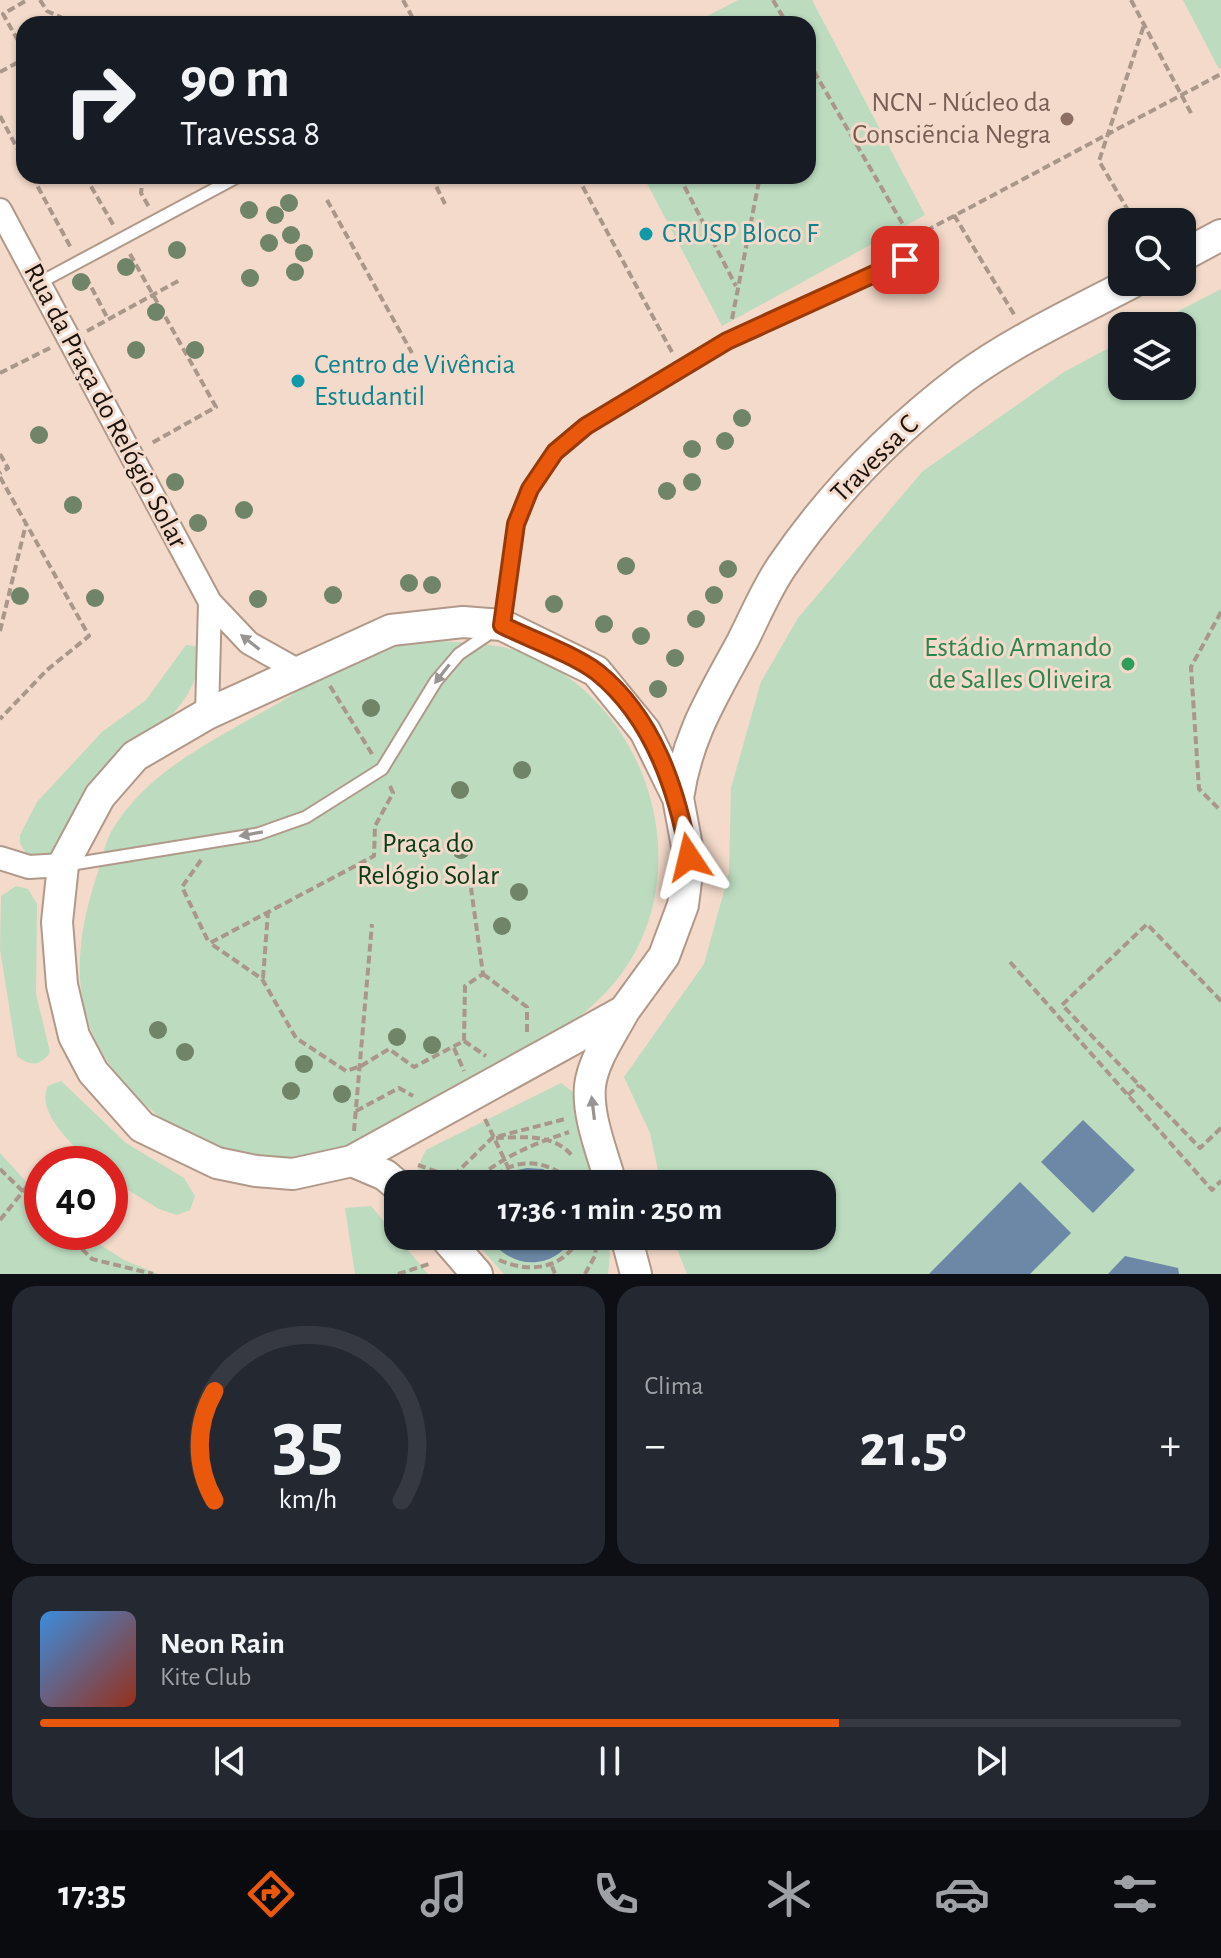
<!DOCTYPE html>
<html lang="pt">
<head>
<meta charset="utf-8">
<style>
  :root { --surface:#171b24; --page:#242831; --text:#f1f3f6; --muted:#9ea1a6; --line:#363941; --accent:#ea580c }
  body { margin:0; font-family:"Alegreya Sans",sans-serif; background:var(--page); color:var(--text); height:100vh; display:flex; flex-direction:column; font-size:30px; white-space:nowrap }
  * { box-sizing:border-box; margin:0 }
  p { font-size:26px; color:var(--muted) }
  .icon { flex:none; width:44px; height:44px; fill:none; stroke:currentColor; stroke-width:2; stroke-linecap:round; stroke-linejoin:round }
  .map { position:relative; height:1274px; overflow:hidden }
  .sheet { display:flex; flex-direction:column; gap:12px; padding:12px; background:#0d0f14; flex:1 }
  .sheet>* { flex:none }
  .hud { position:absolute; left:16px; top:16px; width:800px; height:168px; border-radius:24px; box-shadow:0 2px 6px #0004; background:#171b24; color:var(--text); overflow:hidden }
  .tools { position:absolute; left:1108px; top:208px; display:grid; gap:16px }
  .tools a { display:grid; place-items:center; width:88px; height:88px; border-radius:16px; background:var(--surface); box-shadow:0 2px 6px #0004; font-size:40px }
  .speed { position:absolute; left:24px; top:1146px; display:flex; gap:16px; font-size:40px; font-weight:700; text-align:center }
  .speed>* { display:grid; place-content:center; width:104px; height:104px; border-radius:50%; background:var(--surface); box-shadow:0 2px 6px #0004; line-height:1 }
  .speed .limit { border:12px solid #d22; background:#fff; color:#111 }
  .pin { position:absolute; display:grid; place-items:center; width:68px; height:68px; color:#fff; margin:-34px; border-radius:16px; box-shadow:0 4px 12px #0006 }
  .me { position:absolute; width:88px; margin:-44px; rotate:350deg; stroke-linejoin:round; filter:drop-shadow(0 0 6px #0008) }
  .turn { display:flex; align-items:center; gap:28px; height:168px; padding:0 32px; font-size:36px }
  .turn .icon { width:104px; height:104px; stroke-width:2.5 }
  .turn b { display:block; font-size:56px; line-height:68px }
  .big { font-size:60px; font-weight:700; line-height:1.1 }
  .sheet .tile { flex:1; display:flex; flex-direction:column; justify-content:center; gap:12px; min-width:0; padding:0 28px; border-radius:24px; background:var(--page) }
  .sheet .dial { align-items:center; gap:0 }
  .dial svg { height:208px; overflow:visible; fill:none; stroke:var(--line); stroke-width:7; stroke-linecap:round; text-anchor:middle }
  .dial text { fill:var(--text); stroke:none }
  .song { display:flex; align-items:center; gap:24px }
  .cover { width:96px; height:96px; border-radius:12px; background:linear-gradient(135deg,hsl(210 70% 55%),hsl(10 70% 35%)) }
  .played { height:8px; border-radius:4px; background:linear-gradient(90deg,var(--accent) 70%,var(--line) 70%) }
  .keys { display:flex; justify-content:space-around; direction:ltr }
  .heat { display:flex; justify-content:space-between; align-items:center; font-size:44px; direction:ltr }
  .sheet .tiles { flex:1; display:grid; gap:12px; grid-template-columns:1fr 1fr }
  .tile:last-child { grid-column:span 2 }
  .trip { position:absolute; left:384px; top:1170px; width:452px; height:80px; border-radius:24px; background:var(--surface); box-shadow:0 2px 6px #0004; font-weight:700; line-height:80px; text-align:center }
  .dock { display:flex; height:128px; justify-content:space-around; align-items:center; background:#090b0e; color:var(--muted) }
  .dock .icon { width:56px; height:56px }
  .dock .current { color:var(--accent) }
  .dock b { font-size:36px; color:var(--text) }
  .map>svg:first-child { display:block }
  .green { fill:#bcdbbf }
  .water { fill:#6c88a6 }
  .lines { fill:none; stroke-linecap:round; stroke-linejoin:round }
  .lane-casing { stroke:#b1998a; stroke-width:15 }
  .street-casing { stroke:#b1998a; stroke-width:26 }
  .secondary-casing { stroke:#b1998a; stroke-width:34 }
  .path { stroke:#aa978a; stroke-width:4; stroke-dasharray:8 4; stroke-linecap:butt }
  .lane { stroke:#fff; stroke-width:11 }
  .street { stroke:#fff; stroke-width:22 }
  .secondary { stroke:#fff; stroke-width:30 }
  .tree { fill:#708468 }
  .oneway { fill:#989492 }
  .route-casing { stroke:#983908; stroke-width:20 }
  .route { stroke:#ea580c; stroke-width:14 }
  .education-dot { fill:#8d6e63; stroke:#f3daca; stroke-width:3 }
  .culture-dot { fill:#0f9aa8; stroke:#f3daca; stroke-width:3 }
  .leisure-dot { fill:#2e9e5b; stroke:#f3daca; stroke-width:3 }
  .labels { text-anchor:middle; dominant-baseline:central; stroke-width:6; stroke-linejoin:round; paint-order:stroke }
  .education-label { font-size:28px; fill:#785e54; stroke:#f3daca; text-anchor:end }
  .culture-label { font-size:28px; fill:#0d838f; stroke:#f3daca; text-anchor:start }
  .street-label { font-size:28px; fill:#1a120c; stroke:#f3daca }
  .leisure-label { font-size:28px; fill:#27864d; stroke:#f3daca; text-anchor:end }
  .park-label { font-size:28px; fill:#053d17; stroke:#f3daca }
</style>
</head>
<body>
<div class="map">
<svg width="1221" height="1274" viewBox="0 0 1221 1274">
  <rect width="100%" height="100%" fill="#f3daca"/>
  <!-- green -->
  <path class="green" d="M738 0H812L925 215 722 326 643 176H808V24H692Z
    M1183 0H1221V68L1219 69Z
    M1221 289V1274H687L672 1236H822V1184H661L650 1133 624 1077 704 964 729 873 731 788 761 682 798 618 923 471 1064 372 1122 341V386H1182V326H1150Z
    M399 642C435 641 493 640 526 654 651 704 702 876 615 982 580 1024 534 1047 487 1073 445 1096 402 1119 360 1143 325 1154 290 1162 253 1157 178 1148 98 1079 83 1003 75 960 83 918 96 878 101 864 104 846 111 832 147 769 222 736 282 701 304 688 324 669 347 657 362 649 383 647 399 642Z
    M186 645 197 646C210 708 125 748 90 787 73 805 63 834 51 856L28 857 20 843V835L37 802 102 732 146 700Z
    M16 886 28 889 37 904 36 994 50 1052C41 1066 30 1067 17 1056L0 949 1 896Z
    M61 1081 126 1143 184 1178 195 1196 190 1210 177 1215 159 1209 110 1179V1164H92L86 1159C70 1141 36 1112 48 1086Z
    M561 1083 573 1092 593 1184H423C414 1172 420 1162 426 1150Z
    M0 1153 42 1199V1232H80L124 1260 158 1274H0Z
    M371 1206 428 1274H355L345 1208Z
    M470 1236H606L610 1254 608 1274H504Z"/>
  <!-- water -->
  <path class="water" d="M1083 1120 1135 1170 1093 1213 1041 1162Z
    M527 1168 543 1169 567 1184H495L512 1171Z
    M1020 1182 1071 1233 1030 1274H929Z
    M488 1236H574C554 1272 509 1270 488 1236Z
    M1125 1256 1178 1268 1179 1274H1108Z"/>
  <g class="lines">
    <defs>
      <path id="lane" d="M39 283 239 176
        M67 865 258 834 306 817 382 769 436 681 459 654 502 625 516 524 530 489 555 452 586 426 727 341 905 260"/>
      <path id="street" d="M0 210 210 602 249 643 299 671
        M207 714 210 602
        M0 858 29 867 63 865"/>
      <path id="secondary" d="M1182 256 1221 235
        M463 622 502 625 596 671 645 731 678 798 689 857 683 905 664 956 624 1011 352 1161 293 1174 256 1171 217 1163 142 1127 93 1072 74 1036 62 985 57 922 63 865 100 796 135 756 207 714 391 630Z
        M678 798C687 736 713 696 742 642 755 617 766 589 782 566 831 494 893 431 963 378 1015 340 1076 312 1133 282
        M352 1161 385 1175 398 1186
        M611 1184C603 1154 587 1117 590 1086 593 1060 612 1034 624 1011
        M444 1236 477 1274
        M626 1236 636 1274"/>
    </defs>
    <!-- lane casing -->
    <use href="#lane" class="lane-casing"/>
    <!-- street casing -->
    <use href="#street" class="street-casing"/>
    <!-- secondary casing -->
    <use href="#secondary" class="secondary-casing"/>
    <!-- path -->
    <path class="path" d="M40 0 47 11 76 24
      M403 0 416 24
      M773 0 787 24
      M1131 0 1192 115
      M664 24V21
      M24 51 3 14 27 0
      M808 61 912 240
      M0 72 24 59
      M0 116 24 161
      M32 176 71 248
      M85 176 114 226
      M143 176 141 193 149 207
      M431 176 445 204
      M577 176 673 354
      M679 176 736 286
      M327 200 412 353
      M954 215 1015 316
      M1135 222 1099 161 1144 25
      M905 242 1221 74
      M130 254 216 407 150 444
      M86 277 108 319
      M732 319 760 176
      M87 331 180 280
      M0 373 50 348
      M0 454 8 468 0 473
      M0 477 89 636 47 670 0 719
      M1221 612 1191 667 1199 789 1221 811
      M0 631 26 524
      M330 686 372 754
      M390 786 393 793 375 826 374 856 210 943 262 979 296 1038 346 1071 361 1066 389 1049 414 1067 464 1041 465 986 483 974 471 888
      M201 860 182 887 209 943
      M1010 962 1212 1190 1221 1181
      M483 974 527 1007V1034
      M263 978 268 912
      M1221 1001 1147 924 1062 1005 1200 1148 1221 1128
      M464 1041 486 1056
      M454 1048 464 1071
      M1128 1095 1139 1085
      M356 1111 399 1088 413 1096
      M485 1119 508 1167
      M354 1131 372 924
      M496 1138C523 1137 555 1133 573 1157
      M45 1164 52 1155
      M418 1165 471 1184
      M0 1169 42 1210
      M445 1184 492 1138 565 1119
      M470 1184C504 1156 528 1146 569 1132
      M488 1184C512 1154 549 1159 574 1184
      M0 1220 42 1168
      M65 1232 92 1259 153 1274
      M499 1260C530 1274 565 1269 580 1236
      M552 1266 555 1274
      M398 1274 432 1263
      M585 1274 595 1256 597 1236"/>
    <!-- lane -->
    <use href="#lane" class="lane"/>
    <!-- street -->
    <use href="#street" class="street"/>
    <!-- secondary -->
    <use href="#secondary" class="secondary"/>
  </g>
  <!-- trees -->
  <g class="tree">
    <circle cx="289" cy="203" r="9"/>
    <circle cx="249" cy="210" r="9"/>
    <circle cx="275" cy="215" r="9"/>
    <circle cx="291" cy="235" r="9"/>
    <circle cx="269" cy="243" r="9"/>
    <circle cx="177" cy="250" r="9"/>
    <circle cx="304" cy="253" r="9"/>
    <circle cx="126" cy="267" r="9"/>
    <circle cx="295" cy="272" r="9"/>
    <circle cx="250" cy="278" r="9"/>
    <circle cx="81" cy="282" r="9"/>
    <circle cx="156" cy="312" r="9"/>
    <circle cx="136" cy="350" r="9"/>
    <circle cx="195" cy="350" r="9"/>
    <circle cx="742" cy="418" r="9"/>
    <circle cx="39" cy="435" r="9"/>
    <circle cx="725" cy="441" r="9"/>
    <circle cx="692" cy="449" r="9"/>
    <circle cx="175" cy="482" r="9"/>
    <circle cx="692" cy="482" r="9"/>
    <circle cx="667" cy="491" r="9"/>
    <circle cx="73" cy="505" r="9"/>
    <circle cx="244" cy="510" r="9"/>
    <circle cx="198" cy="523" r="9"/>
    <circle cx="626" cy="566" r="9"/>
    <circle cx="728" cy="569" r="9"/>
    <circle cx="409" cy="583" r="9"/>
    <circle cx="432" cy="585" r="9"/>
    <circle cx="333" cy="595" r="9"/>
    <circle cx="714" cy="595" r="9"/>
    <circle cx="20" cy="596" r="9"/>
    <circle cx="95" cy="598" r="9"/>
    <circle cx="258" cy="599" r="9"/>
    <circle cx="554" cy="604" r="9"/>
    <circle cx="696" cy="619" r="9"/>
    <circle cx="604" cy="624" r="9"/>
    <circle cx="641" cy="636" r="9"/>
    <circle cx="675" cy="658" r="9"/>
    <circle cx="658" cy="689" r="9"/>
    <circle cx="371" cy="708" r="9"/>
    <circle cx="522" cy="770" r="9"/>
    <circle cx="460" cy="790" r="9"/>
    <circle cx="461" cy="850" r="9"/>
    <circle cx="519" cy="892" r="9"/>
    <circle cx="502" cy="926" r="9"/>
    <circle cx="158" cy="1030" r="9"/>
    <circle cx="397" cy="1037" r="9"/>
    <circle cx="432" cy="1045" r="9"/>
    <circle cx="185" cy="1052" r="9"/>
    <circle cx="304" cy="1064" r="9"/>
    <circle cx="291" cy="1091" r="9"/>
    <circle cx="342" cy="1094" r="9"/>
  </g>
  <!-- one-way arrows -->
  <defs><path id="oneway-solid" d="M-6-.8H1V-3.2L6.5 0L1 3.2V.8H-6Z" transform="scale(2)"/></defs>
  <g class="oneway">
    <use href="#oneway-solid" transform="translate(250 642) rotate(-142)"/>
    <use href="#oneway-solid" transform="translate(442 674) rotate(128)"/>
    <use href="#oneway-solid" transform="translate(251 834) rotate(170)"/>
    <use href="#oneway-solid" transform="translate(593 1108) rotate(-97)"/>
  </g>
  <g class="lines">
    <defs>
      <path id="route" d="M689 857C677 789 653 717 597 672 573 654 530 639 502 625L516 524 530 489 555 452 586 426 727 341 905 260"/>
    </defs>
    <!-- route casing -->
    <use href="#route" class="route-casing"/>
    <!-- route -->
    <use href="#route" class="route"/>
  </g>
  <!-- markers -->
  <circle class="education-dot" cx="1067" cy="119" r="8"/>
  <g class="culture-dot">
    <circle cx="646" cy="234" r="8"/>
    <circle cx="298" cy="381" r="8"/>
  </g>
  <circle class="leisure-dot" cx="1128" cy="664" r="8"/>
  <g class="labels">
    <!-- education labels -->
    <g class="education-label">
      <text x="1051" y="103">NCN - Núcleo da<tspan x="1051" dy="32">Consciẽncia Negra</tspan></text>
    </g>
    <!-- culture labels -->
    <g class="culture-label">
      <text x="662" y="234">CRUSP Bloco F</text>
      <text x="314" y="365">Centro de Vivência<tspan x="314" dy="32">Estudantil</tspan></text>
    </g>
    <!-- street labels -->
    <g class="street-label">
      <text transform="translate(105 406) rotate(62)">Rua da Praça do Relógio Solar</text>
      <text transform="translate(875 459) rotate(-45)">Travessa C</text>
    </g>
    <!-- leisure labels -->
    <g class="leisure-label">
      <text x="1112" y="648">Estádio Armando<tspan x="1112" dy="32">de Salles Oliveira</tspan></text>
    </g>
    <!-- park labels -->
    <g class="park-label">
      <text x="428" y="844">Praça do<tspan x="428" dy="32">Relógio Solar</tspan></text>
    </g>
  </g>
</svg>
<div class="tools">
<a><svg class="icon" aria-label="search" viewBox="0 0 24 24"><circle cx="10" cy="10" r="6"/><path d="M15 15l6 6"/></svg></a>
<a><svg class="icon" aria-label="layers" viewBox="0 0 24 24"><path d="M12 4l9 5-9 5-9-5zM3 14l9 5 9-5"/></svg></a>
</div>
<div class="speed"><div class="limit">40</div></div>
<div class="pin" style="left:905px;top:260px;background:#d93025"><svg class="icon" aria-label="arrive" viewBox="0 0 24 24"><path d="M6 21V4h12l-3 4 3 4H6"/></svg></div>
<svg class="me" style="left:689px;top:857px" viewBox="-20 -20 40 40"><path d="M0-17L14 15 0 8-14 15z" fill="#ea580c" stroke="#fff" stroke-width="4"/></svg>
<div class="trip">17:36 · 1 min · 250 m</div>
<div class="hud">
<div class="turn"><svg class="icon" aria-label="right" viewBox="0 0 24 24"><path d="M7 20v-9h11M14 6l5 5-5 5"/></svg><div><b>90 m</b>Travessa 8</div></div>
</div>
</div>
<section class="sheet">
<div class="tiles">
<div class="tile dial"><svg viewBox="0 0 100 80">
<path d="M14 69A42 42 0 1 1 86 69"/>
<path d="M14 69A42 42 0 0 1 14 27" stroke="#ea580c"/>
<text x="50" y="56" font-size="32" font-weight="700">35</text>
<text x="50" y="72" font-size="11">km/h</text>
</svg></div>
<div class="tile"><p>Clima</p>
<div class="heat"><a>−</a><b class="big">21.5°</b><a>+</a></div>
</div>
<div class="tile">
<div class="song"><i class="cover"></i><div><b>Neon Rain</b><p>Kite Club</p></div></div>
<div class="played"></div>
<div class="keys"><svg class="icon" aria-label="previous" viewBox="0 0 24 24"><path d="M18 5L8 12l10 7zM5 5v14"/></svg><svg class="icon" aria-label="pause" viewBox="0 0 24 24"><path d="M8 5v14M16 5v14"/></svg><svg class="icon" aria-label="next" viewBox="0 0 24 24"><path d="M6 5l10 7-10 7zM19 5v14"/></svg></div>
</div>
</div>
</section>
<nav class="dock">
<b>17:35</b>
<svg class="icon current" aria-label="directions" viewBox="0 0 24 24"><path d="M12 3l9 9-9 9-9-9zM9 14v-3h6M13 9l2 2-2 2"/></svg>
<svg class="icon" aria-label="music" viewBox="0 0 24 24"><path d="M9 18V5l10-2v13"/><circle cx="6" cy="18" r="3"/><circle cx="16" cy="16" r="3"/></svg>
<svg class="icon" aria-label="phone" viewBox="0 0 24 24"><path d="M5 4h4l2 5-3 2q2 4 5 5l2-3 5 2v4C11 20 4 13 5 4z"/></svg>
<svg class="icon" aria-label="climate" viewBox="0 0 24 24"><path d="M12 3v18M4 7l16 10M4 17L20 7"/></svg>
<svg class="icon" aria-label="car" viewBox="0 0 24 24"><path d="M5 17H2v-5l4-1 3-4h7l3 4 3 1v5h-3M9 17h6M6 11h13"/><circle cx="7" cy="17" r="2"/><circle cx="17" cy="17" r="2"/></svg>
<svg class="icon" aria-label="filters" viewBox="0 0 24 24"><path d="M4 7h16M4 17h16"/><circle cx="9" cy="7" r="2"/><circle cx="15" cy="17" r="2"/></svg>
</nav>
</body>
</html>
